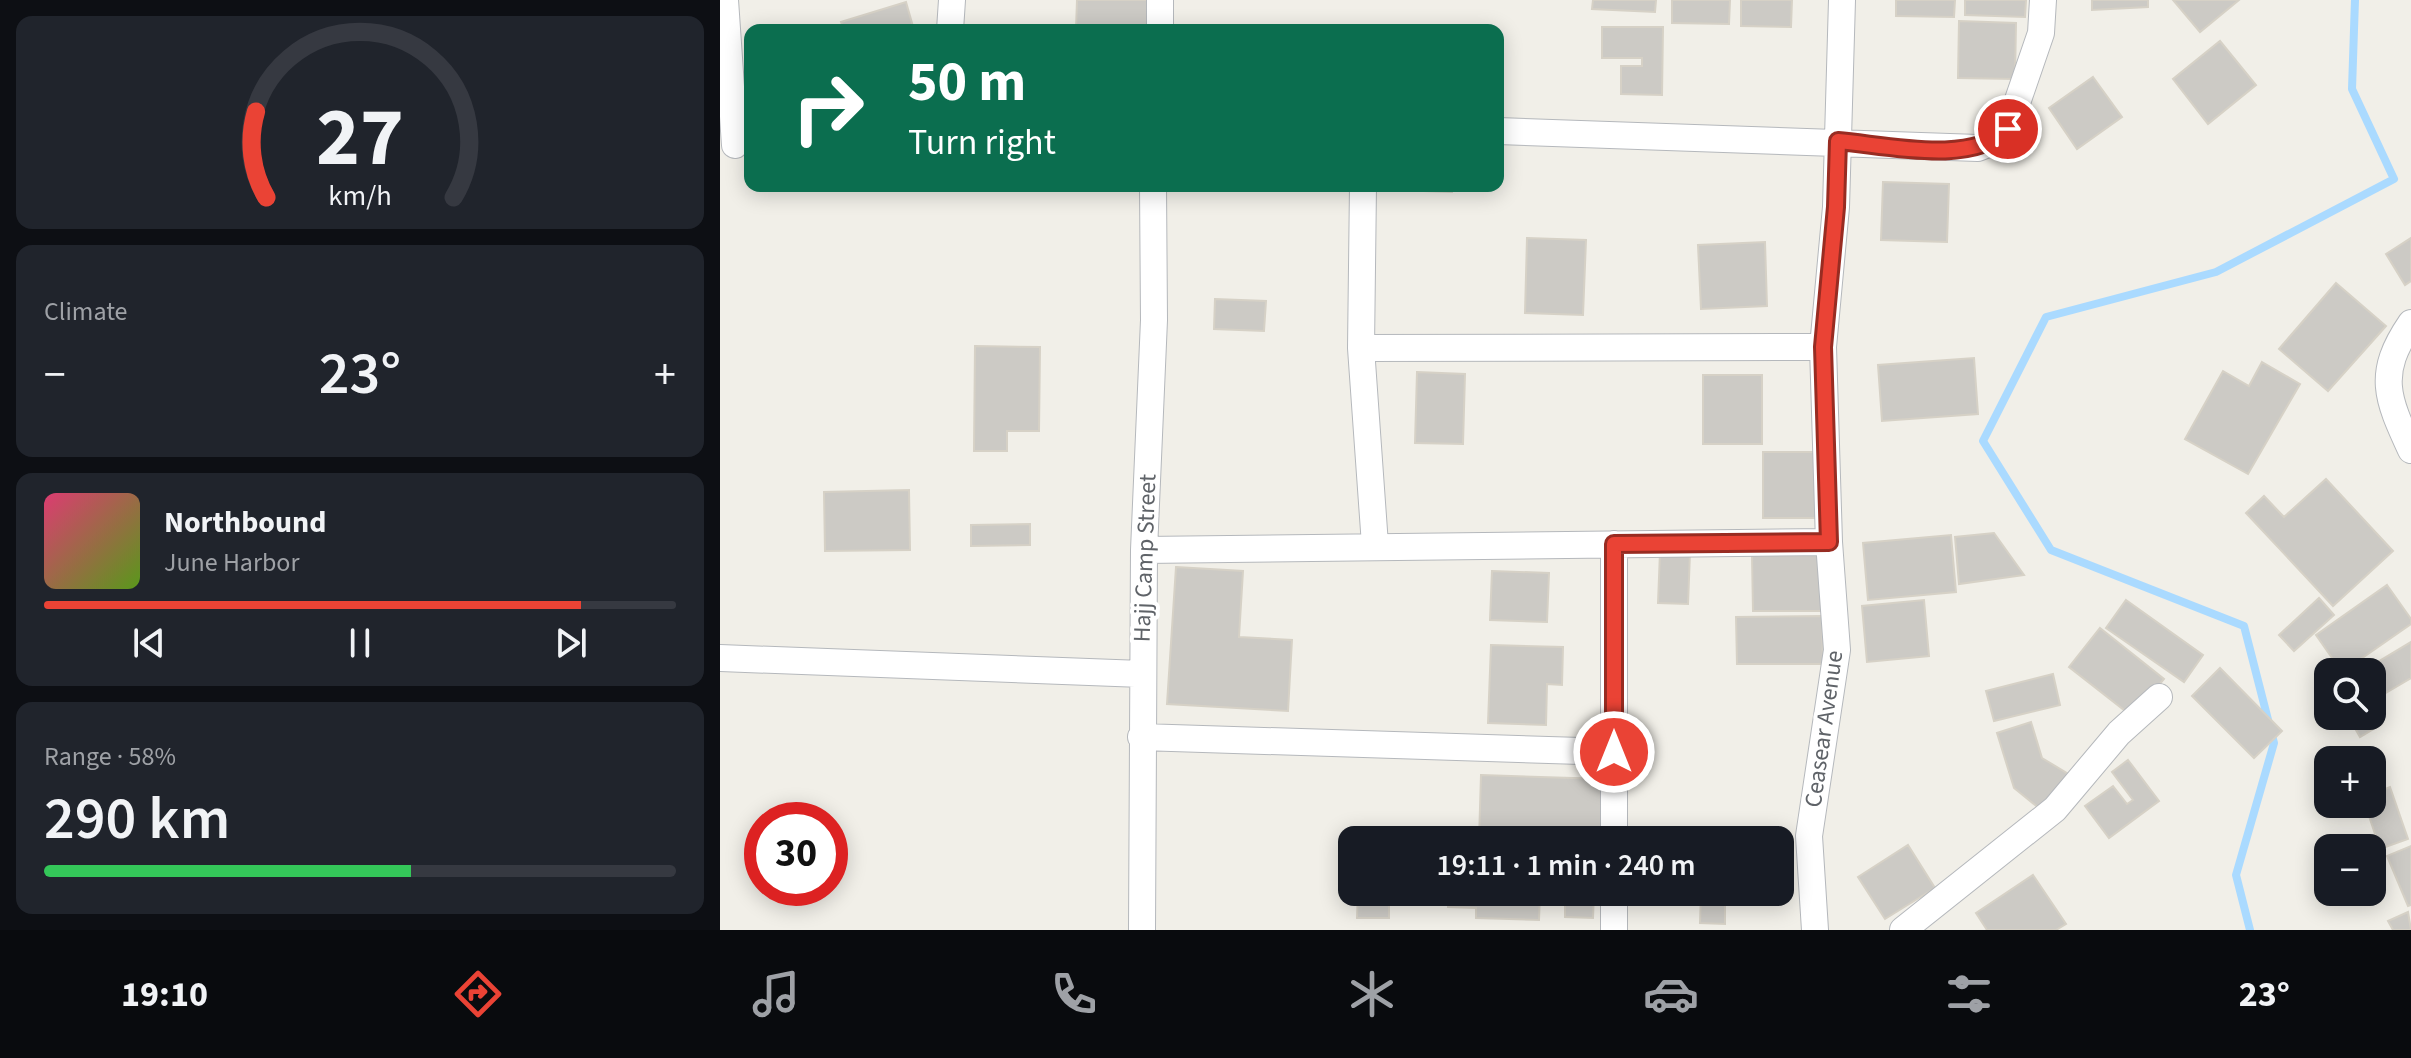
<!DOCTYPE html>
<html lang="en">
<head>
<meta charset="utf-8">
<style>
  :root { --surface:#171b24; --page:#20242c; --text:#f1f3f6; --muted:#9ea1a6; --line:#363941; --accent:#ea4335 }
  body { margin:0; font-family:"Source Sans 3",sans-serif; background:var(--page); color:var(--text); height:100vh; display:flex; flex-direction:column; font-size:30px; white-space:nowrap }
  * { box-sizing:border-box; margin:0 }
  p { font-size:26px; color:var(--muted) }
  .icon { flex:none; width:44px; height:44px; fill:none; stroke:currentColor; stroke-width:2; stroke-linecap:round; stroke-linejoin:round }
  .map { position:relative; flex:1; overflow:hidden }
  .side { display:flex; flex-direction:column; gap:16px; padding:16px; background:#0d0f14; width:720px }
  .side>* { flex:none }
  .top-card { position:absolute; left:24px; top:24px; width:760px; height:168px; border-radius:16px; box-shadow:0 4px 20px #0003; background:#0b6e4f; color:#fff; overflow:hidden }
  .controls { position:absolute; left:1594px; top:658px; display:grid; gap:16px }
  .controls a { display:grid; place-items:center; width:72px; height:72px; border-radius:16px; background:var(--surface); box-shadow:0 4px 20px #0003; font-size:40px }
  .speed { position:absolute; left:24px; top:802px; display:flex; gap:16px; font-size:40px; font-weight:700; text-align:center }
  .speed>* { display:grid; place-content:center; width:104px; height:104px; border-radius:50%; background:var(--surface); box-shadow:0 4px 20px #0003; line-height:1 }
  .speed .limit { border:12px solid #d22; background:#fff; color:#111 }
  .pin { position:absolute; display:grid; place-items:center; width:68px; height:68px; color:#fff; margin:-34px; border:4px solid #fff; border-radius:50%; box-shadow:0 2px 8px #0007 }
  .me { position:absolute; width:88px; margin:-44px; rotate:0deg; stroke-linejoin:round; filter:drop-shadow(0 0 6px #0008) }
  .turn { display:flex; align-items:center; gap:28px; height:168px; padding:0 32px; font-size:36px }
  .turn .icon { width:104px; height:104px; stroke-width:2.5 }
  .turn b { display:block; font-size:56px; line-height:68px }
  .big { font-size:60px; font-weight:600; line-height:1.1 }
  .side .widget { flex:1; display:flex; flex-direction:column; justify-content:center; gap:12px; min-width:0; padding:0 28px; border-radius:16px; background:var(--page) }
  .side .dial { align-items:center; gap:0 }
  .dial svg { height:208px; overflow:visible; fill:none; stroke:var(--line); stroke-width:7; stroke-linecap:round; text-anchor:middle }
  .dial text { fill:var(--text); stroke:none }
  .song { display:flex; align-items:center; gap:24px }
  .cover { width:96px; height:96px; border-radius:12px; background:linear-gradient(135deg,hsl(340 70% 55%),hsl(90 70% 35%)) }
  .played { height:8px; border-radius:4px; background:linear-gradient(90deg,var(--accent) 85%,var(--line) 85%) }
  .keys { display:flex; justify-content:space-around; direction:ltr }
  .heat { display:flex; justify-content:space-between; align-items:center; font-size:44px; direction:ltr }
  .charge { height:12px; border-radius:6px; background:linear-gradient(90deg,#34c759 58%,var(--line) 0) }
  .trip { position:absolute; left:618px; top:826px; width:456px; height:80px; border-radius:16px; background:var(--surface); box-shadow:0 4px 20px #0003; font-weight:600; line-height:80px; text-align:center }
  .dock { display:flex; height:128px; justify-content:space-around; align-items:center; background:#090b0e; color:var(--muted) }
  .dock .icon { width:56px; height:56px }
  .dock .on { color:var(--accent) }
  .dock b { font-size:36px; color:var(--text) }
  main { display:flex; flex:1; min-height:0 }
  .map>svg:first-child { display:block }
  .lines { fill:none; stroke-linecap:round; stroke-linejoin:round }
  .stream { stroke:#aadaff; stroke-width:8 }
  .building { fill:#cccac5; stroke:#d6d1c6; stroke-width:2 }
  .minor-casing { stroke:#b5b8bc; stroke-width:28 }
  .minor { stroke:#fff; stroke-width:26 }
  .route-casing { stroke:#982c22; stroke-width:20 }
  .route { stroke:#ea4335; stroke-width:14 }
  .labels { text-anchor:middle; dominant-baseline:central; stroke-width:8; stroke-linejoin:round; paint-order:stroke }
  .street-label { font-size:24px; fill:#5f6368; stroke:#fff }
</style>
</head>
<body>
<main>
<section class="side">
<div class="widget dial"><svg viewBox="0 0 100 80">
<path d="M14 69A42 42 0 1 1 86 69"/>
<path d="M14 69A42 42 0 0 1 10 36" stroke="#ea4335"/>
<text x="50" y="56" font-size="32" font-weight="700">27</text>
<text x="50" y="72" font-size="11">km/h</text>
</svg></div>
<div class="widget"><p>Climate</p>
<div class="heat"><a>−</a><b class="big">23°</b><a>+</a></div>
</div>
<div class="widget">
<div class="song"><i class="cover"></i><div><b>Northbound</b><p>June Harbor</p></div></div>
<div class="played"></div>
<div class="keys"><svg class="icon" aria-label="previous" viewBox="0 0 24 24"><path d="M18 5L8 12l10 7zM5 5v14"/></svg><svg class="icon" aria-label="pause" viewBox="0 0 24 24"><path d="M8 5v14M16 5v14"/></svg><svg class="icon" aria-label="next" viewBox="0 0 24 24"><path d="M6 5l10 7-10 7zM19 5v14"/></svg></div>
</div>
<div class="widget"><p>Range · 58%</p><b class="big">290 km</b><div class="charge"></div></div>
</section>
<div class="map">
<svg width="1691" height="930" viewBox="0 0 1691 930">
  <rect width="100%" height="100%" fill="#f1efe8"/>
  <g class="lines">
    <!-- stream -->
    <path class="stream" d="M1530 930 1516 875 1554 743 1524 626 1331 550 1263 441 1326 317 1496 272 1674 179 1632 89 1635 0"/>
  </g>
  <!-- building -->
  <path class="building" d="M357 0H429L428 30 356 29Z
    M873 0H936L935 12 872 9Z
    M952 0H1010L1009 24 952 23Z
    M1021 0H1072L1071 27 1021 26Z
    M1176 0H1235L1234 17 1176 16Z
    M1245 0H1306L1305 17 1245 15Z
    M1372 0H1428V7L1372 10Z
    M1453 0H1519L1480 32Z
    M186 2 194 30H124L121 22Z
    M1239 21 1296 23 1295 79 1238 78Z
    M882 27H943L942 95 901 94V66H922V58H882Z
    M1500 41 1536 85 1488 124 1453 79Z
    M1373 77 1402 117 1357 149 1329 108Z
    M1163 182 1229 184 1227 242 1161 240Z
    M675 186H733L732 192 675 190Z
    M807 238 866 240 863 315 805 313Z
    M1691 238V281L1685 285 1666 254Z
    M1045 242 1047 306 981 309 978 245Z
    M1616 283 1666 326 1608 391 1559 349Z
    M495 299 546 301 544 331 494 329Z
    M255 346 320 347 319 431H287V451H254Z
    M1254 358 1258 414 1162 421 1158 365Z
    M1542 362 1580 384 1528 474 1465 439 1503 371 1529 386Z
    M697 372 745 374 743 444 695 443Z
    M983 375H1042V444H983Z
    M1043 452H1101V518H1043Z
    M1606 479 1673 551 1613 606 1526 513 1544 496 1564 517Z
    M189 490 190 550 105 551 104 492Z
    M310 524V545L251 546V525Z
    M1274 533 1304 575 1239 584 1235 537Z
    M1231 535 1236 592 1148 600 1143 543Z
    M940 552 970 553 968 604 938 603Z
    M1104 555V611H1033L1032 556Z
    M456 567 523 571 519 637 572 640 568 711 447 704Z
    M772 571 829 573 827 622 770 620Z
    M1667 585 1691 619V624L1622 672 1596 635Z
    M1599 598 1614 615 1574 651 1559 635Z
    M1204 600 1209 656 1147 662 1142 606Z
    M1406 600 1483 655 1464 682 1386 628Z
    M1102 616 1103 664H1017L1016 617Z
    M1380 628 1444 679 1413 717 1349 667Z
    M1691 642V678L1652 701V672H1641Z
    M771 645 843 647 842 685 827 684 826 725 768 723Z
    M1500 668 1562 731 1534 758 1472 696Z
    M1333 674 1340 705 1274 721 1266 691Z
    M1652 707 1662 724 1640 737 1628 716H1652Z
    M1311 722 1322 758 1355 778 1325 813 1294 788 1277 733Z
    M1408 760 1439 801 1389 838 1365 806 1393 786 1407 804 1413 800 1392 772Z
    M761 775 885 779 883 840H759Z
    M1670 787 1688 839 1660 849 1645 804H1652V794Z
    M1188 845 1215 888 1165 919 1138 877Z
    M1691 846V905L1688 906 1667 856Z
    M1313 875 1346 924 1336 930H1267L1256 913Z
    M638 892H669V918H637Z
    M729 892H820L819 920 756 918V908L728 907Z
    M845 892H874L873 918 845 917Z
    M981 892H1005V924L980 923Z
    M1688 912 1691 930H1673L1668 921Z"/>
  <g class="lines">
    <defs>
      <path id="minor" d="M5 0 15 145
        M440 0V30
        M230 30 232 0
        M778 131 1258 148 1276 141 1288 129 1321 33 1323 0
        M643 186 641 348 655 545
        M1691 323C1656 374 1667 398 1691 450
        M641 348 1103 347
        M424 550 1109 542
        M0 658 422 674
        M421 737 894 752
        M894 840V544
        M422 930 424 550 434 320 433 186
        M894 930V892
        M1095 930 1089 836 1117 650 1109 542 1103 347 1116 207 1122 0
        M1183 930 1335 809 1399 733 1439 697"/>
    </defs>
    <!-- minor casing -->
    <use href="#minor" class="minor-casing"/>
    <!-- minor -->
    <use href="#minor" class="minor"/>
  </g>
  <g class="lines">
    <defs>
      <path id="route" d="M894 752V544L1109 542 1103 347 1116 207 1118 141C1166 145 1251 166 1288 129"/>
    </defs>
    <!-- route casing -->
    <use href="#route" class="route-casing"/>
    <!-- route -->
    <use href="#route" class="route"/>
  </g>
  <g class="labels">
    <!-- street labels -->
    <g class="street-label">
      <text transform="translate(425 558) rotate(-88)">Hajj Camp Street</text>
      <text transform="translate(1104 729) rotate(-82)">Ceasear Avenue</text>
    </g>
  </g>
</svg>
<div class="controls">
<a><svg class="icon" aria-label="search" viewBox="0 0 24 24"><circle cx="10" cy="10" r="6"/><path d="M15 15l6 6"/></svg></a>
<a>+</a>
<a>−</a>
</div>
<div class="speed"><div class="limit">30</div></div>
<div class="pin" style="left:1288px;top:129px;background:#d93025"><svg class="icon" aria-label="arrive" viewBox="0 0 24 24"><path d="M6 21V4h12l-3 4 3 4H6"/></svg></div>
<svg class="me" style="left:894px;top:752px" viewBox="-20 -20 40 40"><circle r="17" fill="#ea4335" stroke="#fff" stroke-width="3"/><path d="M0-11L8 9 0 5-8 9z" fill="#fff"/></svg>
<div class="trip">19:11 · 1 min · 240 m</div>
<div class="top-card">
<div class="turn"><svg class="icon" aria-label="right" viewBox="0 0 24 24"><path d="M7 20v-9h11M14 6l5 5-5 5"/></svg><div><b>50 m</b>Turn right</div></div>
</div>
</div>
</main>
<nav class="dock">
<b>19:10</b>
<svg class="icon on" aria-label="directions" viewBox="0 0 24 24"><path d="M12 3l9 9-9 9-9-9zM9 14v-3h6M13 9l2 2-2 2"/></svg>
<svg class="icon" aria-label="music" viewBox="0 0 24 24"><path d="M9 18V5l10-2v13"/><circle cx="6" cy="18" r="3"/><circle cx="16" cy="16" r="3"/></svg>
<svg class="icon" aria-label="phone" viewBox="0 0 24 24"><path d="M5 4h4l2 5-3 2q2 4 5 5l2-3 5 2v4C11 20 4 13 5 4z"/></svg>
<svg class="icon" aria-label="climate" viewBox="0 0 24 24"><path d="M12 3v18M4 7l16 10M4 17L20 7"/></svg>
<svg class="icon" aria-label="car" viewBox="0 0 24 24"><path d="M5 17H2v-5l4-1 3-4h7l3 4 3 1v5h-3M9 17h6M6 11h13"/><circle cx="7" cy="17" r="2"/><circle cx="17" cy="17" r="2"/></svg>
<svg class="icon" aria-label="filters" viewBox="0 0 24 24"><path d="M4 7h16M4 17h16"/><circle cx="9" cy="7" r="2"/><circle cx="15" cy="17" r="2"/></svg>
<b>23°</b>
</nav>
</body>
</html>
